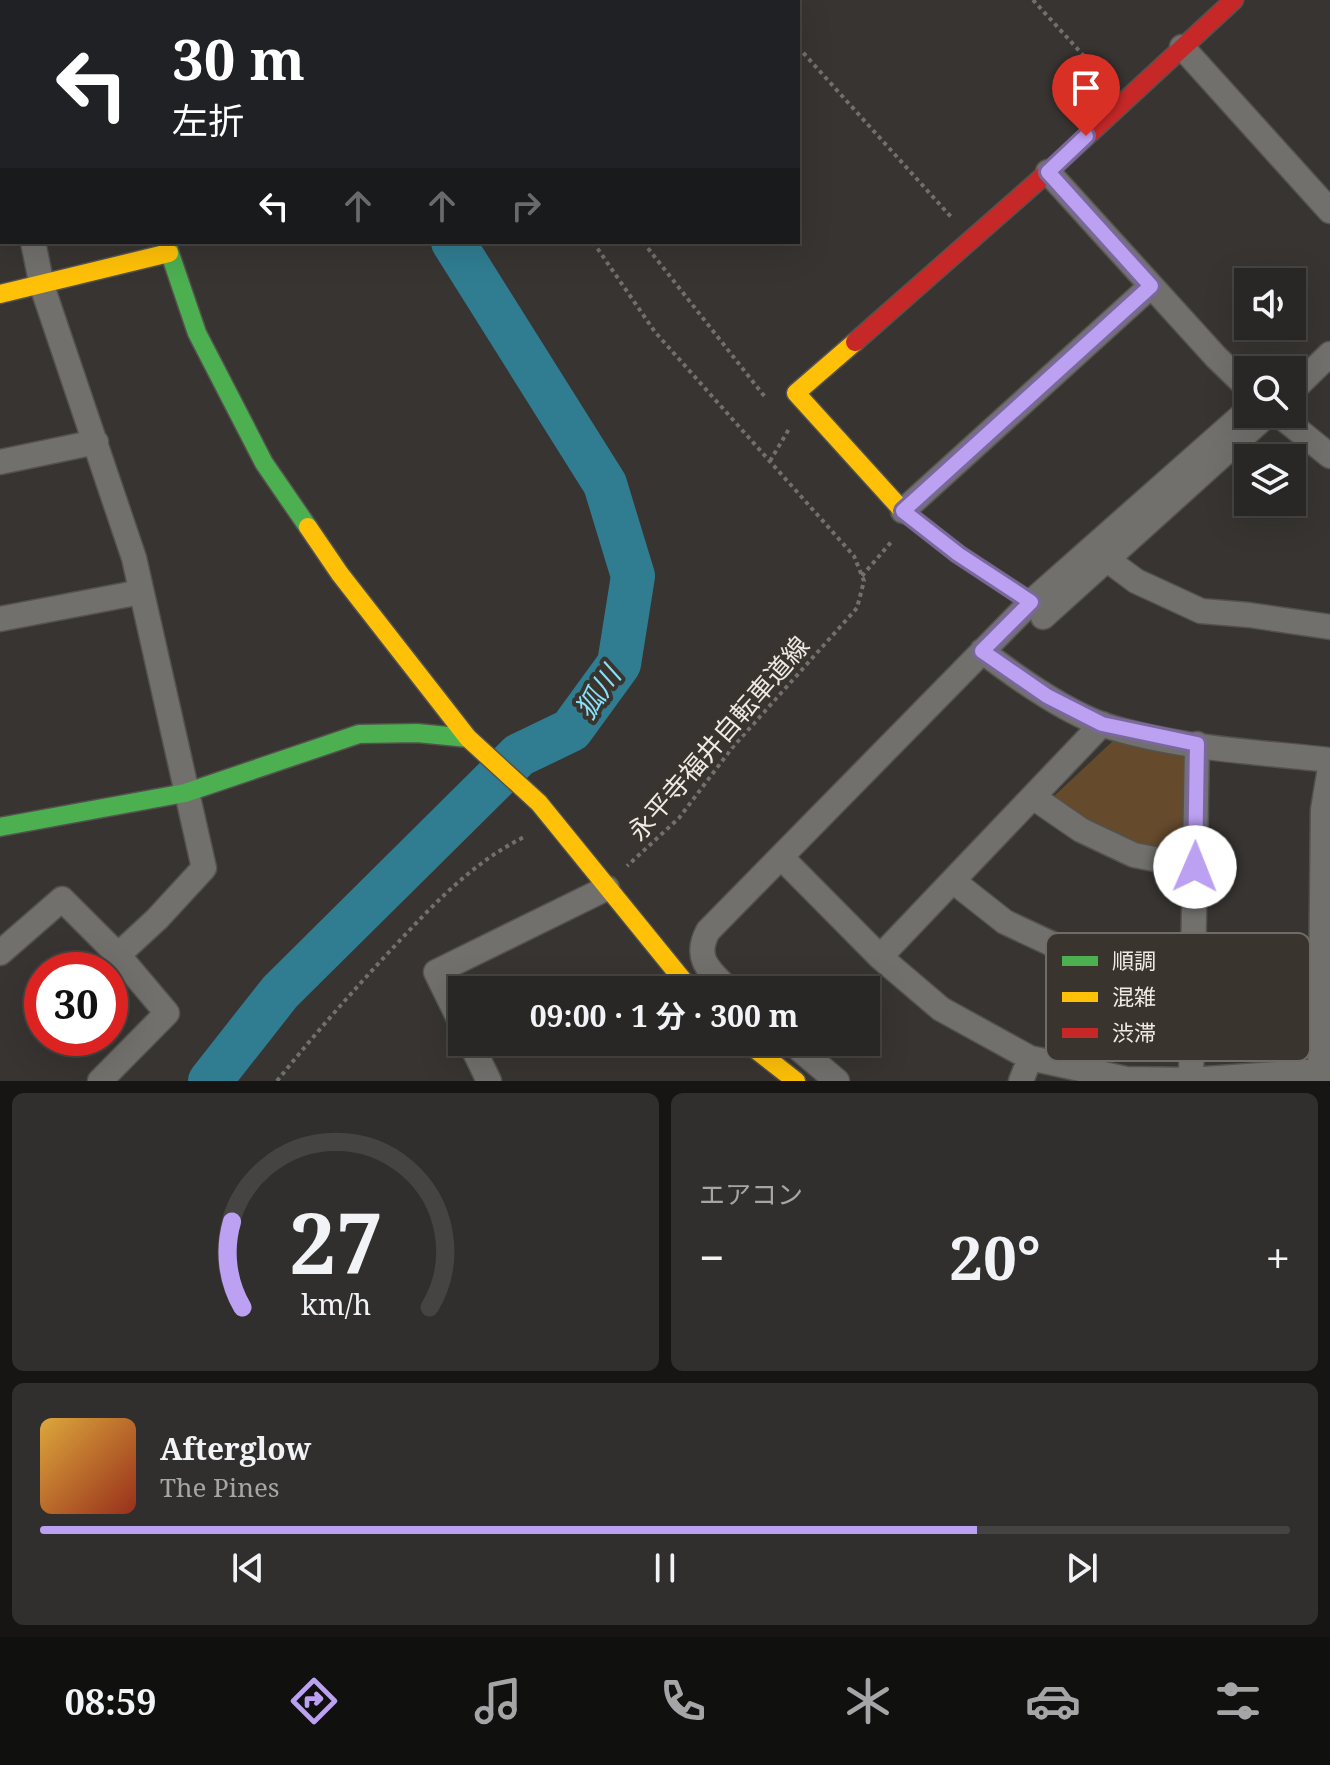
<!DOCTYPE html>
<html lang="ja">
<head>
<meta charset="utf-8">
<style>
  :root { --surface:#292725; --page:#312f2d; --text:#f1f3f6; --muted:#a5a5a7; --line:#454442; --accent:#bca0f2 }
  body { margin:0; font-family:"Noto Serif","Noto Sans JP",serif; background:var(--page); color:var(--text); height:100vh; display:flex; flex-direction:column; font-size:30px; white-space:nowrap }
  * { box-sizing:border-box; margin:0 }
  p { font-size:26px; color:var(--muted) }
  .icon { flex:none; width:44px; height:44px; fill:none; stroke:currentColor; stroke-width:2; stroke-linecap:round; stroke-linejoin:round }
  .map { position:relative; height:1081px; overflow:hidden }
  .sheet { display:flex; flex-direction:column; gap:12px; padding:12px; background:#171514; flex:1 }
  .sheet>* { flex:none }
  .guide { position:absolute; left:0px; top:0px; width:800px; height:244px; box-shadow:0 8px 32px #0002,0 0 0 2px var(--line); background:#202124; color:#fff; overflow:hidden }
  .fabs { position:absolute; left:1234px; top:268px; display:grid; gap:16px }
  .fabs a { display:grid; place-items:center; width:72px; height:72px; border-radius:0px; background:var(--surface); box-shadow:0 8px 32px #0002,0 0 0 2px var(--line); font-size:40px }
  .speed { position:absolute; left:24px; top:952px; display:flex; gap:16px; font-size:40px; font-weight:700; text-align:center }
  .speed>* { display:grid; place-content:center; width:104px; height:104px; border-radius:50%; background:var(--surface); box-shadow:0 8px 32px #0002,0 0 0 2px var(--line); line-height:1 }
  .speed .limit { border:12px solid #d22; background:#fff; color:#111 }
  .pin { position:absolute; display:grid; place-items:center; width:68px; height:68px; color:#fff; margin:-82px -34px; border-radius:50% 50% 50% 0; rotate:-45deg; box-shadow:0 0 8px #0007 }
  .pin .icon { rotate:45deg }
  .me { position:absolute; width:88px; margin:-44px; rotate:1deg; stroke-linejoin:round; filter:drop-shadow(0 0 6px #0008) }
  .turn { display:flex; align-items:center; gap:28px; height:168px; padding:0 40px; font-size:36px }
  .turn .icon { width:104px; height:104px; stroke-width:2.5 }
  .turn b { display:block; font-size:56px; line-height:68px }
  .lanes { display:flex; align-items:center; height:76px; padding:0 40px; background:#0003; justify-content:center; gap:40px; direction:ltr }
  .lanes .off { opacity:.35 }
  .big { font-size:60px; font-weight:700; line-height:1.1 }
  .sheet .card { flex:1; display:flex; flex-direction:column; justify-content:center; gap:12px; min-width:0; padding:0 28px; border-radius:12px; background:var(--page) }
  .sheet .dial { align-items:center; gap:0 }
  .dial svg { height:208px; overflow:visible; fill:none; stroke:var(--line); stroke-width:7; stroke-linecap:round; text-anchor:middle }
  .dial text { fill:var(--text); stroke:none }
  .song { display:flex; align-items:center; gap:24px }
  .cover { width:96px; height:96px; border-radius:12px; background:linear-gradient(135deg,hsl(40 70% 55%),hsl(10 70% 35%)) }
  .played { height:8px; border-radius:4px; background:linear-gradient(90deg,var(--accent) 75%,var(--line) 75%) }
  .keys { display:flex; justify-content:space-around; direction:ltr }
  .heat { display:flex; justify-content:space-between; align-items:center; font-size:44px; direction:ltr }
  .sheet .tiles { flex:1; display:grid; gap:12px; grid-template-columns:1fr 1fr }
  .card:last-child { grid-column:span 2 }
  .trip { position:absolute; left:448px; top:976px; width:432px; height:80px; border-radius:0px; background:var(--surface); box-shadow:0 8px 32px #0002,0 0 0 2px var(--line); font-weight:700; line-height:80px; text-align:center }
  .dock { display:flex; height:128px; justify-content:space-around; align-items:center; background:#10100f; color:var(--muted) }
  .dock .icon { width:56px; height:56px }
  .dock .current { color:var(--accent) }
  .dock b { font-size:36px; color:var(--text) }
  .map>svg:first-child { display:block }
  .green { fill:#654a2c }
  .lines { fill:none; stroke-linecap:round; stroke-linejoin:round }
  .river { stroke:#307d91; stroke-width:44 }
  .street-casing { stroke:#54524e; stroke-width:27 }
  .fast-casing { stroke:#54524e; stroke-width:21 }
  .slow-casing { stroke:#54524e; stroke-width:21 }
  .jam-casing { stroke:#54524e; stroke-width:21 }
  .path { stroke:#72706c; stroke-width:4; stroke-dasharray:4 4; stroke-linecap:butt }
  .street { stroke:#72706d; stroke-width:24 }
  .fast { stroke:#4caf50; stroke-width:18 }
  .slow { stroke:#ffc107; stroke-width:18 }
  .jam { stroke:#c62828; stroke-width:18 }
  .route-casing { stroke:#7a689d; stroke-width:20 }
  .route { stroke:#bca0f2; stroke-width:14 }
  .labels { text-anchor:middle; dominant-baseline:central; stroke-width:8; stroke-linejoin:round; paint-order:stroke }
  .street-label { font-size:26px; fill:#edeae5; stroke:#3a342e }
  .water-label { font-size:28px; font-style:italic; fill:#87e1fa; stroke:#3a342e }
  .key { fill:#3a342e; stroke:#706b65; stroke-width:2 }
  .key-label { font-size:22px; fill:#edeae5 }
</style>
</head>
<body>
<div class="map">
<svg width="1330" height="1081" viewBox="0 0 1330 1081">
  <rect width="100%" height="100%" fill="#373431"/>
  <!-- green -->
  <path class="green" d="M1116 738 1184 752 1183 853 1139 844 1087 823 1053 797Z"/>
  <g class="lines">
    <!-- river -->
    <path class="river" d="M380 0 381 2
      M210 1081 280 992 519 755 571 730 619 664 633 576 605 484 453 242"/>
    <defs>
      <path id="street" d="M1182 47 1330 211
        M0 55 2 67
        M1048 172 1216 357 1248 388
        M33 242 42 286 134 558 204 868 157 919 118 955
        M1292 391 1330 354
        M1278 414 1330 456
        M0 462 96 442
        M903 511 1151 286
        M1097 552 1136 581 1201 611 1249 615 1330 627
        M1043 617 1268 414
        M0 619 141 592
        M982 651C1016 677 1063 711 1104 725 1174 748 1257 752 1330 760
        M1033 797 1081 830 1134 855 1195 867
        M781 857 880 957 941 1009 1030 1058 1126 1079 1191 1080 1320 1071
        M953 881 1005 922 1067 951 1126 969 1193 972
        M0 953 62 899 118 955 167 1013 100 1081
        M880 957 1102 724
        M729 990C710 971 693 959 708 931L1031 602 1248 410
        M462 1025 436 972 607 888
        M470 1042 489 1081
        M791 1042 837 1081
        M1191 1080 1197 744
        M1021 1081 1030 1058
        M1320 1081 1323 810 1330 768"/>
      <path id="fast" d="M166 242 197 333 264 463 308 527
        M0 827 185 793 359 734 417 733 468 738"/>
      <path id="slow" d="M0 294 169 253
        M855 342 796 393 903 511 958 554 1031 602
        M308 527 340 574 468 738 539 803 691 990
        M746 1042 796 1081"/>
      <path id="jam" d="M120 0V2
        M855 342 1048 172 1234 0"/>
    </defs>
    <!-- street casing -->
    <use href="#street" class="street-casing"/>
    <!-- fast casing -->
    <use href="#fast" class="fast-casing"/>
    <!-- slow casing -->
    <use href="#slow" class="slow-casing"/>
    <!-- jam casing -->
    <use href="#jam" class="jam-casing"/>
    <!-- path -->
    <path class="path" d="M511 0V2
      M559 0V2
      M755 0 757 2
      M1033 0 1104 78
      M603 2 605 0
      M798 47 952 218
      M593 242 655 332 854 556 864 581 857 608 732 748 679 818 627 866
      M643 242 765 397
      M770 461 789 429
      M862 576 892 541
      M277 1081C313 1036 351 993 390 951 432 906 471 863 526 836"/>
    <!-- street -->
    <use href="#street" class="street"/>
    <!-- fast -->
    <use href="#fast" class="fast"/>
    <!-- slow -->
    <use href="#slow" class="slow"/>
    <!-- jam -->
    <use href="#jam" class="jam"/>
  </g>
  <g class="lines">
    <defs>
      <path id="route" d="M1086 136 1048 172 1151 286 903 511 958 554 1031 602 982 651 1047 696 1102 724 1197 744 1195 867"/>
    </defs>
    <!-- route casing -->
    <use href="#route" class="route-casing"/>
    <!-- route -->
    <use href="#route" class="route"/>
  </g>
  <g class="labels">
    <!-- street labels -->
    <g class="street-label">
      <text transform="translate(718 738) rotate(-49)">永平寺福井自転車道線</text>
    </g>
    <!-- water labels -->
    <g class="water-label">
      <text transform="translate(597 692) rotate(-56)">狐川</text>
    </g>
  </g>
  <!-- legend -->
  <rect x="1046" y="933" width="264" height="128" rx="12" class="key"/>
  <rect x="1062" y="956" width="36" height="10" fill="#4caf50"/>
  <rect x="1062" y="992" width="36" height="10" fill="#ffc107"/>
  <rect x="1062" y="1028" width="36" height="10" fill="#c62828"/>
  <g class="key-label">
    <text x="1112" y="969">順調</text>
    <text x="1112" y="1005">混雑</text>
    <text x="1112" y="1041">渋滞</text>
  </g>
</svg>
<div class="fabs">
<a><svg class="icon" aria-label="sound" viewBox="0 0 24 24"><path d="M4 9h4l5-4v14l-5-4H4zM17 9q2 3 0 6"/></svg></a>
<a><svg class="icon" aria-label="search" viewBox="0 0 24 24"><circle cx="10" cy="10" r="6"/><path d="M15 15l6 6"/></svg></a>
<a><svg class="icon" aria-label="layers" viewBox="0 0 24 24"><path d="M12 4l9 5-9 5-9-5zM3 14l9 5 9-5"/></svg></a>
</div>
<div class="speed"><div class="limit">30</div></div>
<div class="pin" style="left:1086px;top:136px;background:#d93025"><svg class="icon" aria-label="arrive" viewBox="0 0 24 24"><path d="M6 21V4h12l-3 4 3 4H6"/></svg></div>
<svg class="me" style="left:1195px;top:867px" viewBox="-20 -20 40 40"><circle r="19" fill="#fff"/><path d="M0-13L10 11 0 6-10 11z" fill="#bca0f2"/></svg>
<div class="trip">09:00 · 1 分 · 300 m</div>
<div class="guide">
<div class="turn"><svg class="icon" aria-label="left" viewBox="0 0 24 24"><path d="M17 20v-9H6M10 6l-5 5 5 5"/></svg><div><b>30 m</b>左折</div></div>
<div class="lanes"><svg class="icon" aria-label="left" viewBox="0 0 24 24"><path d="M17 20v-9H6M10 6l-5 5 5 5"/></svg><svg class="icon off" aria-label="ahead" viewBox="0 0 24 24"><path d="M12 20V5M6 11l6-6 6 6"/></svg><svg class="icon off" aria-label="ahead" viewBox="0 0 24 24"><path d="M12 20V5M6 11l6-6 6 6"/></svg><svg class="icon off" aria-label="right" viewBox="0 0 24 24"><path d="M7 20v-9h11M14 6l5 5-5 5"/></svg></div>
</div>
</div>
<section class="sheet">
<div class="tiles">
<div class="card dial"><svg viewBox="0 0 100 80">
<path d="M14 69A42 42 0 1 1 86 69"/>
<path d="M14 69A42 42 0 0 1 10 36" stroke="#bca0f2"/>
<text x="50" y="56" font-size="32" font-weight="700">27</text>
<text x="50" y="72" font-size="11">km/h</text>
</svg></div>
<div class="card"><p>エアコン</p>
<div class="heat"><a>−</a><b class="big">20°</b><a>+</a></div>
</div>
<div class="card">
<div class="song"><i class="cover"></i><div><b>Afterglow</b><p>The Pines</p></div></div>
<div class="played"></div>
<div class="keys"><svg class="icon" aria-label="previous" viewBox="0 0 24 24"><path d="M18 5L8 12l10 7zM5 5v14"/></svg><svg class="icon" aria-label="pause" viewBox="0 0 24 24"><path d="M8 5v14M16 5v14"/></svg><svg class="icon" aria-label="next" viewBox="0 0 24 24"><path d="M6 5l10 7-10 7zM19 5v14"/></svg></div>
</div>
</div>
</section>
<nav class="dock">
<b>08:59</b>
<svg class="icon current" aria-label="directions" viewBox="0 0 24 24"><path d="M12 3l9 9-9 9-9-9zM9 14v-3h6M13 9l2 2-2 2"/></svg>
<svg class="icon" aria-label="music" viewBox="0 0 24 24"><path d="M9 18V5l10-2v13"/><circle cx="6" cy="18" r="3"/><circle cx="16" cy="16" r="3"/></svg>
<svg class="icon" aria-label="phone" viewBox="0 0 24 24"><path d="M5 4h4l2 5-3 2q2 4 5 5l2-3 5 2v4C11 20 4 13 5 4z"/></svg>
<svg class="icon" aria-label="climate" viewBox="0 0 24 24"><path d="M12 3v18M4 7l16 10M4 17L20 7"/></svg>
<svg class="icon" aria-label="car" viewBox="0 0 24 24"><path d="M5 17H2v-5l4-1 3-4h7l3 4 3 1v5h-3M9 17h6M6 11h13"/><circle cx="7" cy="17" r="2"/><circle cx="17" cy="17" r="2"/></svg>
<svg class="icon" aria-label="filters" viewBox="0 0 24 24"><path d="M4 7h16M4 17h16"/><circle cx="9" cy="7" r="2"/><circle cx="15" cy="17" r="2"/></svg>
</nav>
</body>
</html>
